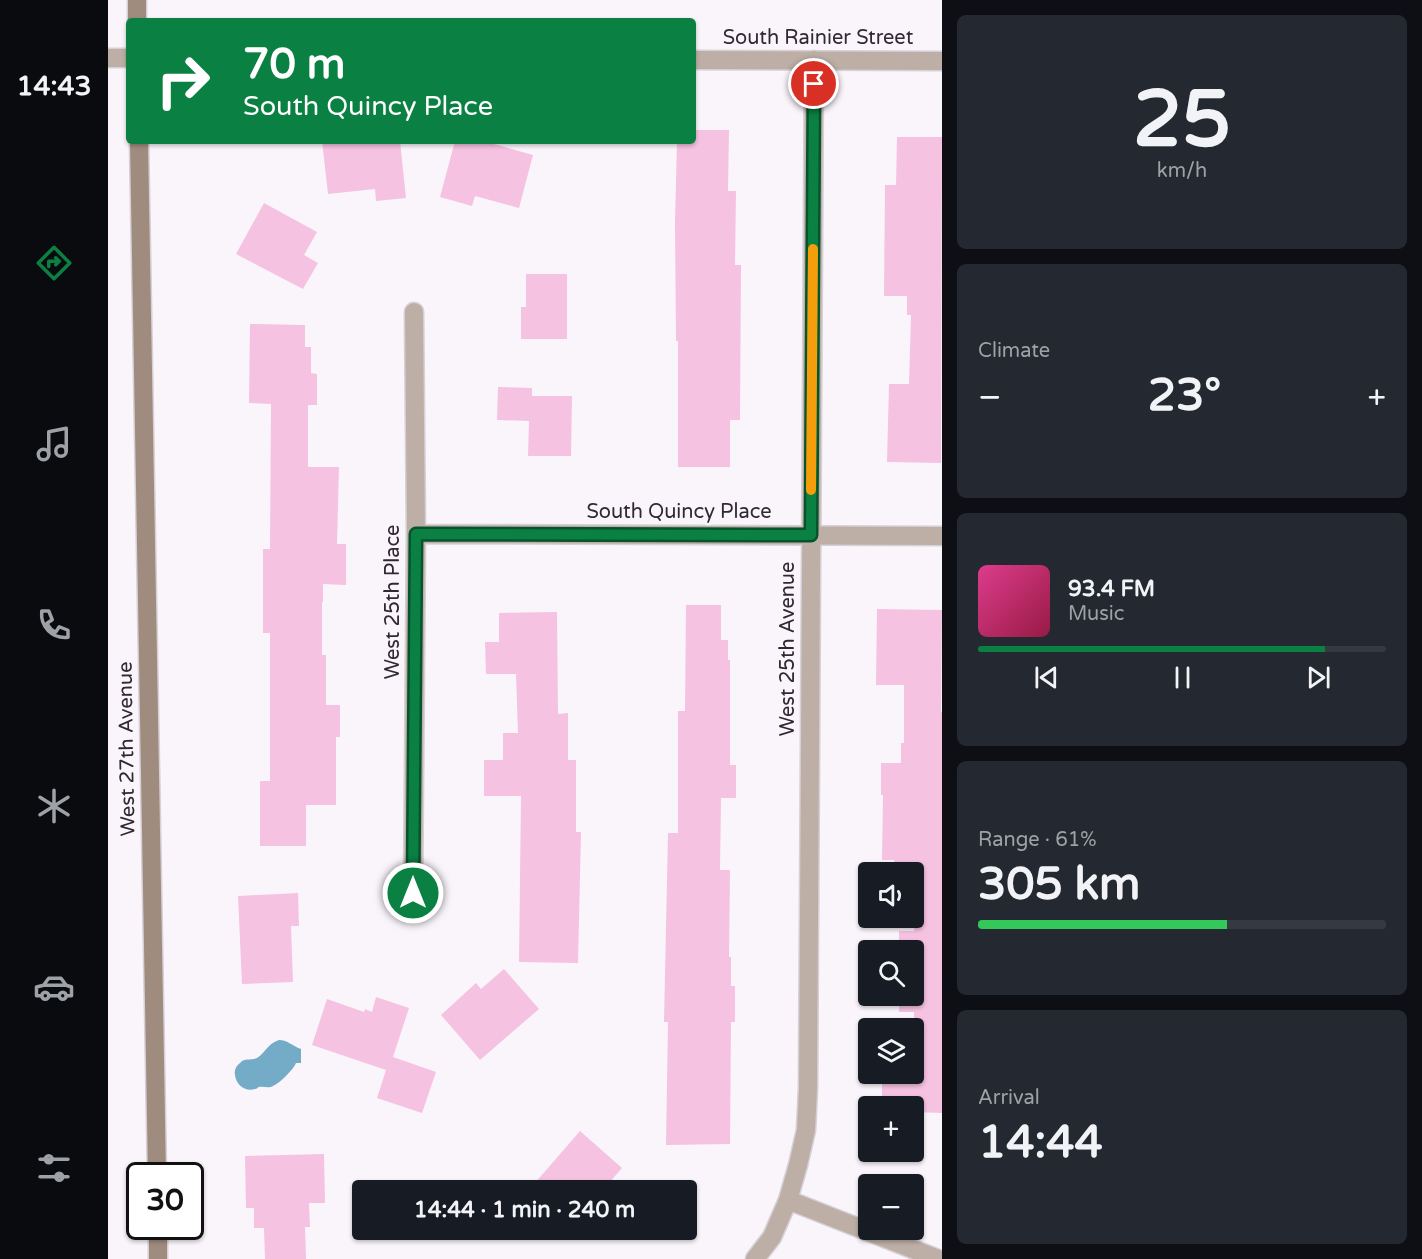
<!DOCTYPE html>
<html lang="en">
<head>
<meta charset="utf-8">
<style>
  :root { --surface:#171b24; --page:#242831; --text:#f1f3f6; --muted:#9ea1a6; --line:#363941; --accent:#0b8043 }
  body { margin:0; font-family:"Varela Round",sans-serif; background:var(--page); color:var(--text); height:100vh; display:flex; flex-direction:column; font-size:22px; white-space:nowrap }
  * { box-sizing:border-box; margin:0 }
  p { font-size:20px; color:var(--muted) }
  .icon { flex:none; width:33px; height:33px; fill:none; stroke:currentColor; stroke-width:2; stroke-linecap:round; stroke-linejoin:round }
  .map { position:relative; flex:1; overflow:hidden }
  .panel { display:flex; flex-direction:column; gap:15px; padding:15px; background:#0d0f14; width:480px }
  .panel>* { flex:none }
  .top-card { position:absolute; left:18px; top:18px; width:570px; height:126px; border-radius:6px; box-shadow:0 2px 4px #0004; background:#0b8043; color:#fff; overflow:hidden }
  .controls { position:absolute; left:750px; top:862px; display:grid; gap:12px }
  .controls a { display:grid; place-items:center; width:66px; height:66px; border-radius:6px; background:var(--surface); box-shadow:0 2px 4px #0004; font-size:30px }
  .speed { position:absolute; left:18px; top:1162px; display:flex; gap:12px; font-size:30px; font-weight:700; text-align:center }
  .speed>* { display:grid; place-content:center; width:78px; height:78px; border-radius:50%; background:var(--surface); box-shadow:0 2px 4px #0004; line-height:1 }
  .speed .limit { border:3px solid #111; border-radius:9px; background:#fff; color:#111 }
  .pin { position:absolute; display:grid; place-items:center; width:51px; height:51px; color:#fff; margin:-26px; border:3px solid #fff; border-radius:50%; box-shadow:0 2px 6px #0007 }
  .me { position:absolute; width:66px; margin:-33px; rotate:0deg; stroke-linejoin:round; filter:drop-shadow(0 0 4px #0008) }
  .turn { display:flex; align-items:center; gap:21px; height:126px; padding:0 18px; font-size:27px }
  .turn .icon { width:78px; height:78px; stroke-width:2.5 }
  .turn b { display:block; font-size:42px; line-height:51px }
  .big { font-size:45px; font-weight:700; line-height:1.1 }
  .panel .widget { flex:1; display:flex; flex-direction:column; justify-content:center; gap:9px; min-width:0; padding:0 21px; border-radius:9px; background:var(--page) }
  .panel .dial { align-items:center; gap:0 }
  .dial b { font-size:78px; line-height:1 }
  .song { display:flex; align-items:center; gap:18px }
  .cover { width:72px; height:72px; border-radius:9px; background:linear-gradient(135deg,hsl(330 70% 55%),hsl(340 70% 35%)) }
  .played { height:6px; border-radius:3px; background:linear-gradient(90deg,var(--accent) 85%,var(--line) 85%) }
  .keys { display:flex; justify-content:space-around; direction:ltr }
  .heat { display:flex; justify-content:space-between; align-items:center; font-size:33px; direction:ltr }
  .charge { height:9px; border-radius:4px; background:linear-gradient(90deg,#34c759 61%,var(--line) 0) }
  .trip { position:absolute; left:244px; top:1180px; width:345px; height:60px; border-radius:6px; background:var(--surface); box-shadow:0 2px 4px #0004; font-weight:700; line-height:60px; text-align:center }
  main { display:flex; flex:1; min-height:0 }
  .dock { display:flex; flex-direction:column; width:108px; justify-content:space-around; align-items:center; background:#090b0e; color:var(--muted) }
  .dock .icon { width:42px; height:42px }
  .dock .on { color:var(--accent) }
  .dock b { font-size:27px; color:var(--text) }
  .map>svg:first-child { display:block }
  .water { fill:#74acc7 }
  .building { fill:#f5c2e1 }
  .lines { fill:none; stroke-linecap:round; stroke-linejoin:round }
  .minor-casing { stroke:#d6d0d7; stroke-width:21 }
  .tertiary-casing { stroke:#d6d0d7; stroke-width:21 }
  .secondary-casing { stroke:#d6d0d7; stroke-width:21 }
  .minor { stroke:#bdafa6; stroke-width:18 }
  .tertiary { stroke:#bdafa6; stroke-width:18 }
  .secondary { stroke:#a08c7f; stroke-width:18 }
  .route-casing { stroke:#07532c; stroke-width:15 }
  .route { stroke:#0b8043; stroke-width:10 }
  .slow { stroke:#f59e0b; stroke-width:10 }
  .labels { text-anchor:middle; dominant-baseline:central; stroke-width:5; stroke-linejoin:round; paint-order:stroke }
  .street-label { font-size:20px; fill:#302833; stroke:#faf5fb }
</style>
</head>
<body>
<main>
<nav class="dock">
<b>14:43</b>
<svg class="icon on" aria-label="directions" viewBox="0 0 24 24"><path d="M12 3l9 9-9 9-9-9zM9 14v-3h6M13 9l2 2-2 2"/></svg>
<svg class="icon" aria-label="music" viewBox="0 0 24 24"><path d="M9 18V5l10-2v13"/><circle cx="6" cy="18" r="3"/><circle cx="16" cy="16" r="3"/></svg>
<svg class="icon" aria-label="phone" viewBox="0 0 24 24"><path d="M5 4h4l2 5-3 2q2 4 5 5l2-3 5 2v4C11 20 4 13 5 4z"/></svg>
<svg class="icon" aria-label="climate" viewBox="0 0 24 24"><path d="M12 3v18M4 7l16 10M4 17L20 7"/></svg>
<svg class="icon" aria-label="car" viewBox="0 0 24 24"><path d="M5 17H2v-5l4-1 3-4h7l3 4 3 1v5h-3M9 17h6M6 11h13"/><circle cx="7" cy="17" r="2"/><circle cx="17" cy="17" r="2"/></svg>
<svg class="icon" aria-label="filters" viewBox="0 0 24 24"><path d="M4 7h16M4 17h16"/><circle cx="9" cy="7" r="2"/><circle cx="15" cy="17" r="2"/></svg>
</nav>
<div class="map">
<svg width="834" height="1259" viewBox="0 0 834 1259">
  <rect width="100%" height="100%" fill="#faf5fb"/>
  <!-- water -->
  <path class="water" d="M171 1040C180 1040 184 1046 193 1049V1063H188C185 1070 172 1083 165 1086 160 1089 156 1086 151 1087 150 1087 149 1089 147 1089 137 1092 128 1085 127 1075 126 1070 128 1066 132 1063 137 1057 143 1061 149 1058 157 1053 159 1044 171 1040Z"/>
  <!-- building -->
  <path class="building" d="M585 130H621L620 191H628L627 265H633L632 420H622V467H570V341H568L567 222 569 141H585Z
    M789 137H834L833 463 779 462 781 384H801L803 315H799V296H776L777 185H788Z
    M214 141H292L298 198 268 201 267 189 220 194Z
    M347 141H375L425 155 411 208 367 196 364 206 332 197Z
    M156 203 209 232 196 255 210 263 195 289 128 254Z
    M418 274H459V339H413V307H418Z
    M142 324 197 325V347H203V373L209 374V405H200V467H231L229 544H238V585L215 584V602H214V655H218V705H232V737H228V805H198V846H152V781H162V633H155V549H162L163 404 141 403Z
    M390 387 424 388V396H464L463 456H420L421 421 389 420Z
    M578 605H613V640H620V660H622V765H628V798H613L612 870H622L621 957H623V986H627V1022H623L622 1144 558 1145 560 1022H556L560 833H570V711H577Z
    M769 609 834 610 833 712H834V1113L806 1112V1107H774V1074H806V1012H791V996H806V951H791V931H806V873H786V860H774L775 795H773V763H793V743H796V685H768Z
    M449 612 450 714 460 713V760H468V832H473L470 963 411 962 413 796H376V760H395V733H410L408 674H378L377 642H391V613Z
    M190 893 191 926H183L185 982 134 984 130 896Z
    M396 969 431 1009 372 1060 333 1015 368 983 373 989Z
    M268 997 301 1008 285 1057 328 1072 314 1113 269 1098 278 1070 204 1045 219 999 256 1012 257 1009 264 1012Z
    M472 1131 514 1168 494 1191H420Z
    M216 1154 217 1203H201L202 1227H197L198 1259H157L156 1228H146V1208H138L137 1156Z"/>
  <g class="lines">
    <defs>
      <path id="minor" d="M0 58H21
        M308 534 834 536
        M305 893 308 534 306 312
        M680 1200 830 1259
        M647 1259 664 1237 680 1200 690 1165 698 1130 700 1089 706 60"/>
      <path id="tertiary" d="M585 60 834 61"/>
      <path id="secondary" d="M29 0V21
        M31 141 49 1176
        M50 1227V1259"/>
    </defs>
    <!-- minor casing -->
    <use href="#minor" class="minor-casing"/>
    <!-- tertiary casing -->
    <use href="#tertiary" class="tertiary-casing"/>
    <!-- secondary casing -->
    <use href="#secondary" class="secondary-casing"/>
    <!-- minor -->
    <use href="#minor" class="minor"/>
    <!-- tertiary -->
    <use href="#tertiary" class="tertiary"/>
    <!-- secondary -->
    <use href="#secondary" class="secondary"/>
  </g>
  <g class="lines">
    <defs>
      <path id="route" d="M305 893 308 534 703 535 706 84"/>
    </defs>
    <!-- route casing -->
    <use href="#route" class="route-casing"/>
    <!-- route -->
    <use href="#route" class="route"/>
    <!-- slow -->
    <path class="slow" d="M703 490 705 249"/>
  </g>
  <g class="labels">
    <!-- street labels -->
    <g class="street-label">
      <text x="710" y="38">South Rainier Street</text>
      <text x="571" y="512">South Quincy Place</text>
      <text transform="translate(285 602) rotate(-90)">West 25th Place</text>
      <text transform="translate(680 649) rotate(-90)">West 25th Avenue</text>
      <text transform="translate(19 749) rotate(-91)">West 27th Avenue</text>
    </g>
  </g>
</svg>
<div class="controls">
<a><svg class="icon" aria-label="sound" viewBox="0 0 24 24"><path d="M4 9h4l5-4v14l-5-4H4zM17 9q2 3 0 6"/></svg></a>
<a><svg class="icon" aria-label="search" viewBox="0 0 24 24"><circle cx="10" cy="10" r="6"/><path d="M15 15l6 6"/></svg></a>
<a><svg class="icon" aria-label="layers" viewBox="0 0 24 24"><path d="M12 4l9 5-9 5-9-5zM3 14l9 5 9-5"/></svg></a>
<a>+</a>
<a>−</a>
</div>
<div class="speed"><div class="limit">30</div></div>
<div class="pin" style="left:706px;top:84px;background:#d93025"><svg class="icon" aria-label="arrive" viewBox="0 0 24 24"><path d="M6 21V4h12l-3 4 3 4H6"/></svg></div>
<svg class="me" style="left:305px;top:893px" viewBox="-20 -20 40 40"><circle r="17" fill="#0b8043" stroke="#fff" stroke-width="3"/><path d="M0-11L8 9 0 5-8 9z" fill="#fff"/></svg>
<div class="trip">14:44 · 1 min · 240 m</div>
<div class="top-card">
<div class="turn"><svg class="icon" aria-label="right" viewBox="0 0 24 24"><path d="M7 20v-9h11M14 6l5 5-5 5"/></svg><div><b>70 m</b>South Quincy Place</div></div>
</div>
</div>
<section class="panel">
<div class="widget dial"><b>25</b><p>km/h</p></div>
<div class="widget"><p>Climate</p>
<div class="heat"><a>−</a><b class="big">23°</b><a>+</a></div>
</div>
<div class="widget">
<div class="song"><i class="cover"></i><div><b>93.4 FM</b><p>Music</p></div></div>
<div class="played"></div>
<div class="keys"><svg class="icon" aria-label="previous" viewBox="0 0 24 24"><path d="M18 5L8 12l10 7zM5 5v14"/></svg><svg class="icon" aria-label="pause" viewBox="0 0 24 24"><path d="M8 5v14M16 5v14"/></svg><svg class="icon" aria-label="next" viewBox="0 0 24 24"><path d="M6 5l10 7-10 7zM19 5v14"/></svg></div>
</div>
<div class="widget"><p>Range · 61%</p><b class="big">305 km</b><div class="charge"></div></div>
<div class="widget"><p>Arrival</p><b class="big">14:44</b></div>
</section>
</main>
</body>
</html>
